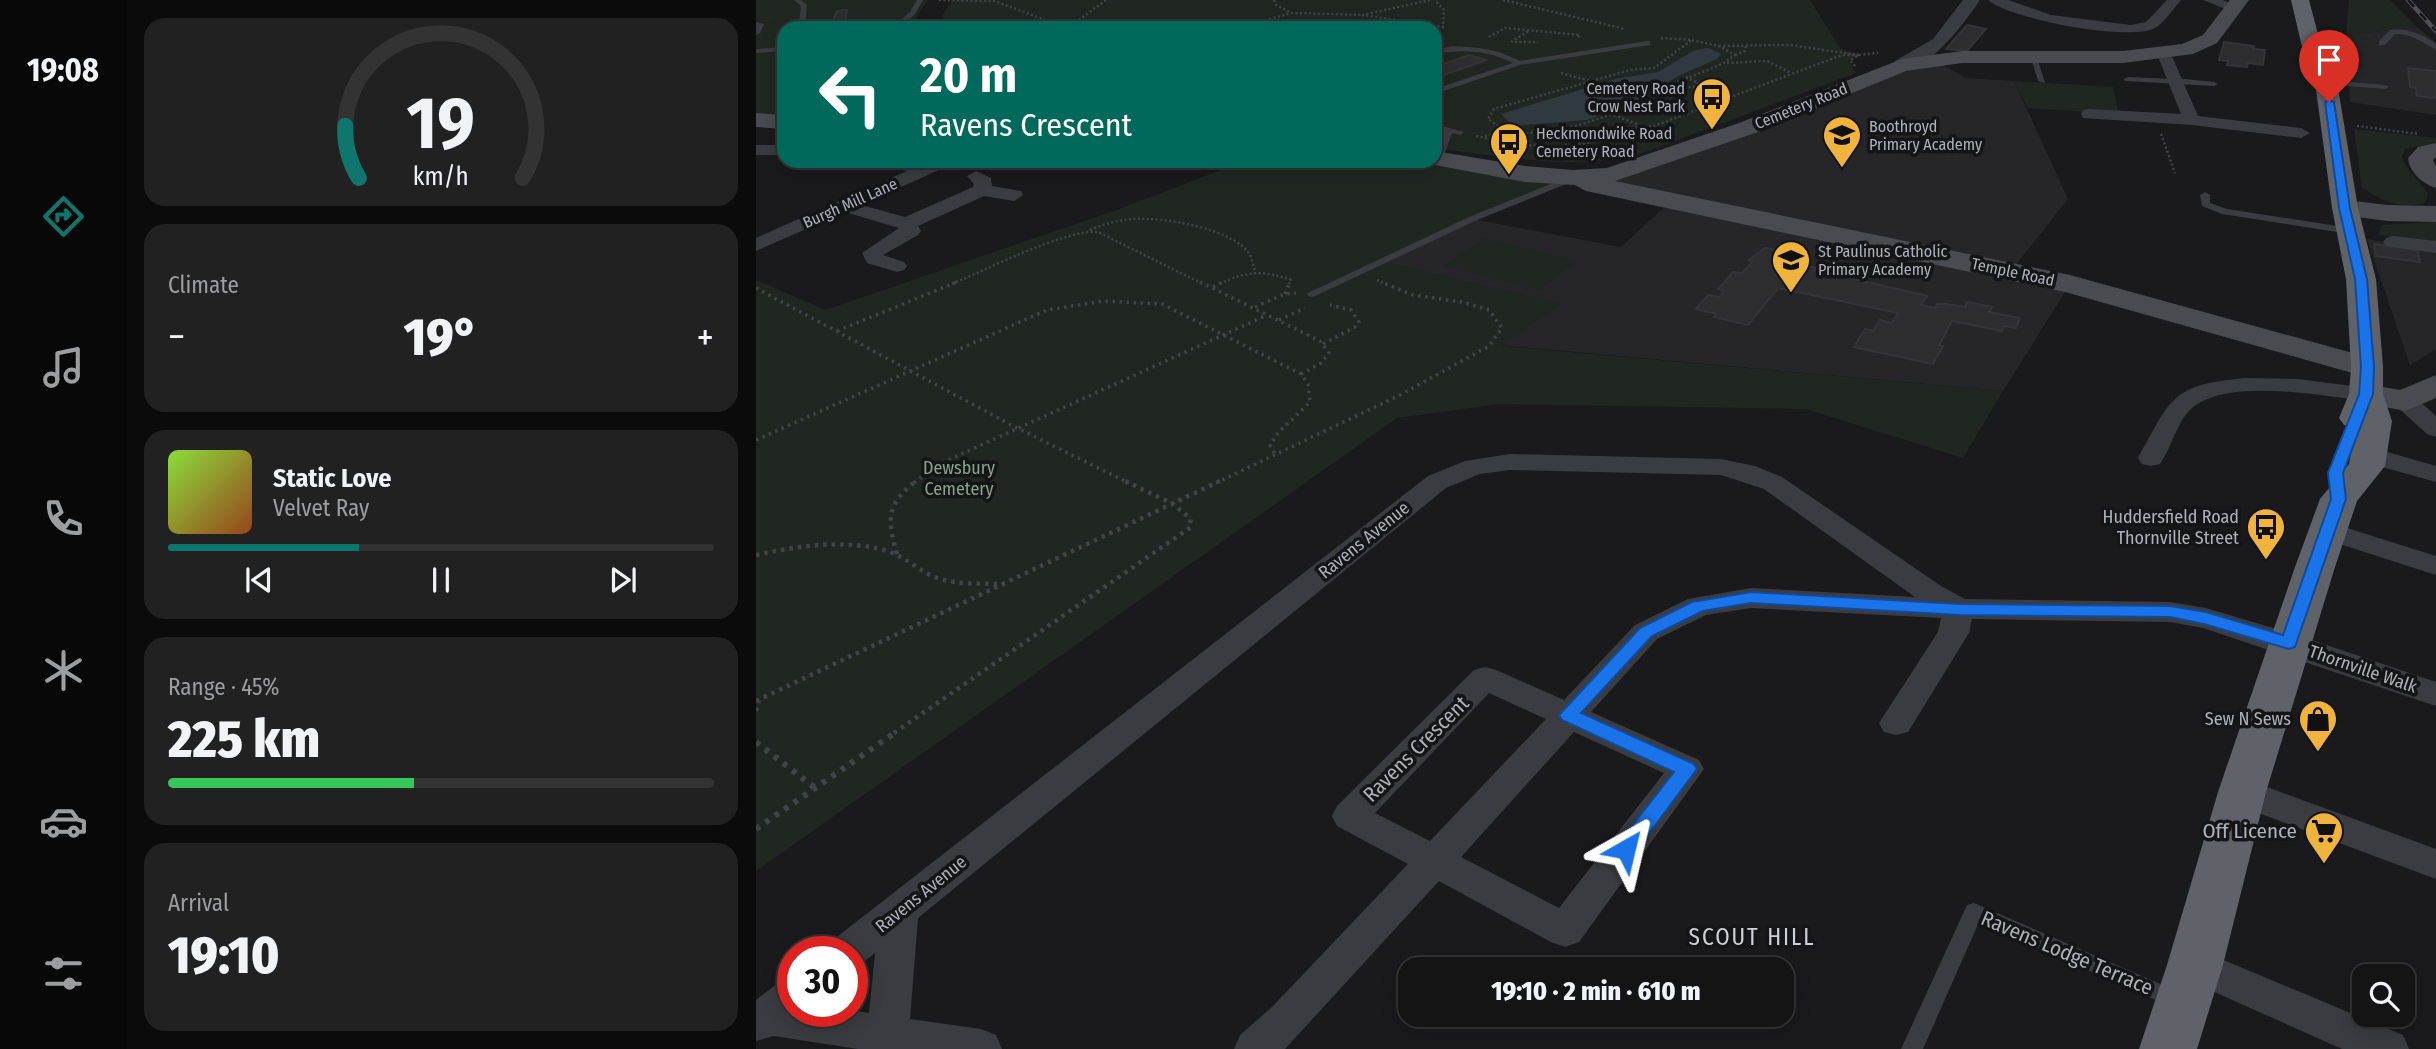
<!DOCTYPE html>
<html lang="en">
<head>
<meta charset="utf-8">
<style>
  :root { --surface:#141415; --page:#212122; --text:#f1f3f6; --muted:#9d9ea0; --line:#333334; --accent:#0f766e }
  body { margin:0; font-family:"Fira Sans Condensed",sans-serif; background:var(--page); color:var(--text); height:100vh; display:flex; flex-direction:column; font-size:26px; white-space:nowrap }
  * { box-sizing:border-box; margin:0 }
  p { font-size:23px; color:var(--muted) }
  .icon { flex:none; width:38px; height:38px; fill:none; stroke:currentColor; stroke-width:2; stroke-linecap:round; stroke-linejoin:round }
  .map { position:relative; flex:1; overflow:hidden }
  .side { display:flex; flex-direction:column; gap:18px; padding:18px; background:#0b0b0c; width:630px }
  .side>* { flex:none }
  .hud { position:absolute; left:21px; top:21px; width:665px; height:147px; border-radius:21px; box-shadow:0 4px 18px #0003,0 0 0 2px var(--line); background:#00695c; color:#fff; overflow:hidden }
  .buttons { position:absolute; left:1596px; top:964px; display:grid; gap:14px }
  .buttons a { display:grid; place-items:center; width:63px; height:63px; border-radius:14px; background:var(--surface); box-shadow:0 4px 18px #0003,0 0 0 2px var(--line); font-size:35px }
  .speed { position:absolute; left:21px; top:936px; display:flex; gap:14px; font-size:35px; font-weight:700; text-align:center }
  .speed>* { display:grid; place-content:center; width:91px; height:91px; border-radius:50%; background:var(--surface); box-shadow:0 4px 18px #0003,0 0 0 2px var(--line); line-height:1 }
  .speed .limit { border:10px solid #d22; background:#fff; color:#111 }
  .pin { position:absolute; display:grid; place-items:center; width:60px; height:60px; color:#fff; margin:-72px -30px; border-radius:50% 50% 50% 0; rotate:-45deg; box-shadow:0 0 7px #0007 }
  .pin .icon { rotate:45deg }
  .me { position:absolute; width:77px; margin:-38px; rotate:37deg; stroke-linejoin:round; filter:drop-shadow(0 0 5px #0008) }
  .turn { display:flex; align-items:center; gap:24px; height:147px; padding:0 28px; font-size:32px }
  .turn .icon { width:91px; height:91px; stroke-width:2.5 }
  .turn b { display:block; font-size:49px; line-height:60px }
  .big { font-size:52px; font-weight:800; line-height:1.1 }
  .side .card { flex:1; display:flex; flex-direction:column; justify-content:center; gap:10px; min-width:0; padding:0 24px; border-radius:21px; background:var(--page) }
  .side .dial { align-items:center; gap:0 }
  .dial svg { height:182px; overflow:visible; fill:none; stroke:var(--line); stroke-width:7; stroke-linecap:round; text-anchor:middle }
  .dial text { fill:var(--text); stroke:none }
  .song { display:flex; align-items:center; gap:21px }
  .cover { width:84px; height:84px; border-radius:10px; background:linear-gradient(135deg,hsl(90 70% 55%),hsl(20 70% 35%)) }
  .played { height:7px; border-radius:4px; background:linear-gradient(90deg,var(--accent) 35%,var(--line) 35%) }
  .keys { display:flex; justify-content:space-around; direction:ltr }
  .heat { display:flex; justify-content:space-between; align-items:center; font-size:38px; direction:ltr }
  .charge { height:10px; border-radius:5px; background:linear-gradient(90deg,#34c759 45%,var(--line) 0) }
  .trip { position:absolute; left:642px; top:957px; width:396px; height:70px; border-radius:21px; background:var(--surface); box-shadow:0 4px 18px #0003,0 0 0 2px var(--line); font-weight:800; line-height:70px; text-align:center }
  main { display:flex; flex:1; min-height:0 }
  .menu { display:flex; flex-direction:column; width:126px; justify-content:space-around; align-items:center; background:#080808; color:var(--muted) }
  .menu .icon { width:49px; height:49px }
  .menu .on { color:var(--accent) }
  .menu b { font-size:32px; color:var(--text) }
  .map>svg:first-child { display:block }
  .built { fill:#262629 }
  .green { fill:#202721 }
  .water { fill:#303940 }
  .building { fill:#2d2d30; stroke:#343438; stroke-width:2 }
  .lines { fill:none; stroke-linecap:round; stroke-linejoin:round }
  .path-far3 { stroke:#414348; stroke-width:2.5; stroke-dasharray:2 2.5; stroke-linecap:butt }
  .path-far2 { stroke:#414348; stroke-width:3.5; stroke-dasharray:2.5 4.5; stroke-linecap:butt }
  .path-far1 { stroke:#414348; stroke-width:4.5; stroke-dasharray:3.5 5; stroke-linecap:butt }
  .path { stroke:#414348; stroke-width:6; stroke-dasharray:4.5 7; stroke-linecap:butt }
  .service { fill:#3b3c41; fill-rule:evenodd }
  .minor { fill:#3b3c41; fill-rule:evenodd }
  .tertiary { fill:#3b3c41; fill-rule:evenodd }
  .secondary { fill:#494b51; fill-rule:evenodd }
  .trunk { fill:#5f6269; fill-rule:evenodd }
  .rail-casing { stroke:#4e5056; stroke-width:4.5 }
  .rail { stroke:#151517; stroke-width:2.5; stroke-dasharray:9; stroke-linecap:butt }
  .route { fill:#1a73e8; stroke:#114b97; stroke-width:2 }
  .labels { text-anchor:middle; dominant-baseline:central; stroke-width:7; stroke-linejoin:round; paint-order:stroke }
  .far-poi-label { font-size:16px; fill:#adb1bb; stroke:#151517; text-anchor:start }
  .far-street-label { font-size:16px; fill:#adb1bb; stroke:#151517 }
  .park-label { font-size:18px; fill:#84a686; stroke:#151517 }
  .poi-label { font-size:18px; fill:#adb1bb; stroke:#151517; text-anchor:end }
  .street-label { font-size:18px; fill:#adb1bb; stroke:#151517 }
  .near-street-label { font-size:21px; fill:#adb1bb; stroke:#151517 }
  .near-poi-label { font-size:21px; fill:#adb1bb; stroke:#151517; text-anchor:end }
  .near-neighbourhood-label { font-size:23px; letter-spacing:2px; fill:#ced0d7; stroke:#151517 }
</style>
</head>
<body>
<main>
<nav class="menu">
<b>19:08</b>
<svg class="icon on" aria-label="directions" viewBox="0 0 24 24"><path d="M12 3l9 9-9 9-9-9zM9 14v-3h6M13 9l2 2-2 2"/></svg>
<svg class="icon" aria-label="music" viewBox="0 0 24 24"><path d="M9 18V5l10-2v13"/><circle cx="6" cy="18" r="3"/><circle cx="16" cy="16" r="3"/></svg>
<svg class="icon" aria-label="phone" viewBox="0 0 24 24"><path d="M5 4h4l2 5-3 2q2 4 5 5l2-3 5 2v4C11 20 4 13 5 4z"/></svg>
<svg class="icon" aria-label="climate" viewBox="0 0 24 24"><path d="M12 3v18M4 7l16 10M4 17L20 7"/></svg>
<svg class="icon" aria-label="car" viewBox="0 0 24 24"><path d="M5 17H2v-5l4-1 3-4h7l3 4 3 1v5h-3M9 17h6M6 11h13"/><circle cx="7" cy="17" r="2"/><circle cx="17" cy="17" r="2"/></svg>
<svg class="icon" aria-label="filters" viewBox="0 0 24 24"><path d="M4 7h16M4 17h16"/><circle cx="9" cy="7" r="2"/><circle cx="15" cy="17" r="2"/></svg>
</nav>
<section class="side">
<div class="card dial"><svg viewBox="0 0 100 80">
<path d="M14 69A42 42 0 1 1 86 69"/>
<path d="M14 69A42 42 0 0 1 8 46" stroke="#0f766e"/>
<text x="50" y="56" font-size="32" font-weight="700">19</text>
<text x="50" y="72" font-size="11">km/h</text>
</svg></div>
<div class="card"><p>Climate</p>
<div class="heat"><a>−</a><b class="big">19°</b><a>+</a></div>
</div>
<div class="card">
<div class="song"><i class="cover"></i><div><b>Static Love</b><p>Velvet Ray</p></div></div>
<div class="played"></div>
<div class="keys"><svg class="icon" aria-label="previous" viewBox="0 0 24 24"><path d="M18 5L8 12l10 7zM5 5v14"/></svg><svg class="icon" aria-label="pause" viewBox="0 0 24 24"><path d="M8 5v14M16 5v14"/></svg><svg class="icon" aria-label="next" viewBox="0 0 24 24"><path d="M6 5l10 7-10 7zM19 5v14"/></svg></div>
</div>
<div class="card"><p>Range · 45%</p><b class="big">225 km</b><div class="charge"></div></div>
<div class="card"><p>Arrival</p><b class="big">19:10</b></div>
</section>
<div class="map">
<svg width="1680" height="1049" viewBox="0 0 1680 1049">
  <rect width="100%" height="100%" fill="#1a1a1c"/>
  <!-- built -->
  <path class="built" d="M1661 27 1680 43V115L1594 102 1590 35Z
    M1177 59 1210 78 1258 81 1312 199 1255 271 1314 284 1247 391 744 345 803 304 626 261 716 219 865 247 914 202 835 185 854 175Z
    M1611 239 1680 252V349L1654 365Z"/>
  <!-- green -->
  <path class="green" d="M0 0H172L161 16 159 28H28V121L0 120Z
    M196 0H1054L1084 48 1102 55 1092 61 1100 73 879 156C810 171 748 155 679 149V28H185L187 14Z
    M1593 0H1634L1661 27 1590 35Z
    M1258 81 1357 87 1363 114 1272 108Z
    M1598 129 1680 138V143L1649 149 1646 157 1651 168 1672 193 1669 203C1640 209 1630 202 1606 188Z
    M488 161H679L817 178 627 261 804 304 746 346 1247 391 1207 458 1050 409 743 404 641 418 0 871V280L69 310 358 211Z
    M1680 222V242L1622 235 1626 225Z
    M728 238 821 261 784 290 688 266Z"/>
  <!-- water -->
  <path class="water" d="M952 48 965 54 961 59 922 76 886 100 831 120 757 126 745 114 859 79 902 72 939 50Z"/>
  <!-- building -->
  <path class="building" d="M91 10 89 22 86 23 117 20 116 28H39L40 25 76 23 81 11Z
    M1211 25 1230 29 1211 51 1190 49Z
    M1468 42 1498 46 1497 49 1509 50 1507 65 1492 63 1491 67 1471 65 1472 61 1463 60Z
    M713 55 730 60 679 78V67Z
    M1652 68 1680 71V98L1661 96 1660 88 1654 87Z
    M1618 244 1661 250 1664 262 1620 256Z
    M1009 248 1038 253 1030 262 1061 268 1059 271 1066 272 1069 268 1084 271 1081 275 1171 296 1165 305 1179 308 1181 304H1190L1209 307 1211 302 1236 307 1233 312 1264 318 1260 328 1248 326 1246 331 1196 321 1183 345 1187 346 1177 364 1098 347 1109 329 1117 331 1124 320 1136 323 1142 313 1022 288 992 325 958 317 961 314 940 309 952 295 963 297 969 291 962 289 977 272 986 273 997 261 993 260Z"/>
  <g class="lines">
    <!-- path-far3 -->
    <path class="path-far3" d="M183 0 239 1 310 28
      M518 0 520 5 534 12
      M674 0 607 15 687 27 688 10 679 0
      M747 0 869 29
      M312 28 350 0
      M483 28 535 13 607 15
      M733 37 749 28 824 35 821 38
      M905 38 936 40
      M936 40 963 46 979 55 966 64 912 86 885 105 820 126 766 134 751 132 732 119 738 109 874 70 898 68Z
      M755 42 774 30
      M759 42H782
      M979 55 989 51 990 46
      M971 63 1011 61 1035 73
      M1099 66 1094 61 1102 55 1122 53
      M805 73 834 81
      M930 77 942 83 937 87
      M910 89 937 87 969 98
      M858 115 886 126
      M1601 126 1662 134
      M803 132 898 126 1086 55H1102L1034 45 964 46
      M1405 134 1419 173
      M720 136C784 151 820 150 882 129
      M729 136 754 133
      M334 230C348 224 362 220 377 219 406 217 478 228 494 255 497 260 497 266 499 271
      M621 280 630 284
      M196 284C227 271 313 228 342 232L447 284
      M464 284C489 271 508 270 535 280L533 284"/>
    <!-- path-far2 -->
    <path class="path-far2" d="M444 282 564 341 573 353 565 363 545 374
      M457 287 467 282
      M0 288 259 427 373 483
      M529 294 534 282
      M499 307 529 294 540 293
      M523 320 549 308
      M81 331 201 282
      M567 344 599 327 603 322 595 310 574 305
      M0 440 291 310 348 301 406 304 545 374 552 384 554 402 522 433 514 445 520 456
      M158 483 179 466 511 315
      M460 483 644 395 733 346 746 328 733 310 706 302 657 295 625 282"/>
    <!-- path-far1 -->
    <path class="path-far1" d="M141 554C131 520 130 504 160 481
      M0 555C41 546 86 539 128 550 145 555 155 564 170 573 193 586 224 583 249 584
      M0 701 464 481
      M0 711 3 700
      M138 733 435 527 434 518 417 504 369 481"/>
    <!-- path -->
    <path class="path" d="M0 742 59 788
      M0 829 140 732"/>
    <!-- service -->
    <path class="service" d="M38 0H45L51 5 49 25 43 24 45 6Z
      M161 0H167L159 14 143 28H135L154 12Z
      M0 22 8 24 4 33 0 35Z
      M1634 30C1652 28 1666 34 1680 44V50C1666 42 1657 34 1639 34L1629 45H1623V41Z
      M891 41H894V45L764 65 679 94V89L757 63C732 50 704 49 679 54V50L697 46 724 48 743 52 764 61Z
      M28 47V51L0 53V49Z
      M1274 55 1281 57 1289 83 1282 81Z
      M1372 77 1416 79 1419 78 1458 82 1462 84 1458 86 1369 81 1368 79Z
      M1570 80 1629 85 1633 87 1629 89 1567 84 1566 82Z
      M679 124 708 132 704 135 696 133 687 158 683 161 679 157 688 131 679 130Z
      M817 175 822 178 820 180 719 221 559 296 555 297 550 294 713 217Z
      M1449 192 1454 195V203L1471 209 1594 228 1599 231 1594 234 1466 214 1446 206 1444 195Z
      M1218 903 1425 993 1428 999 1425 1005 1418 1008 1411 1005 1223 922 1167 1049H1145L1211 905Z"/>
    <!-- minor -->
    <path class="minor" d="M1232 0H1252L1295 15 1375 25 1390 22 1411 0H1425C1418 8 1408 23 1399 28 1375 42 1253 19 1232 0Z
      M1447 0H1467L1484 8 1477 12Z
      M1408 50 1415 54 1442 116 1545 128 1554 133 1545 138 1436 125 1327 118 1325 114 1327 110 1333 109 1425 114 1401 54Z
      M0 145H28V155H0Z
      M120 161 168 163 197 161 194 165 105 205 149 217 217 187 218 184 211 176 220 171 235 178 236 186 265 191 267 195 258 201 228 196 162 226 165 231 162 235 127 255 148 262 151 266 148 270 141 272 111 263 106 253 143 228 89 212 0 251V238L151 171 123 165Z
      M1637 236 1680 241V253L1630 246 1627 242 1630 238Z
      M1489 378 1542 379 1619 389 1622 394 1619 399 1610 401C1565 396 1473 377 1436 408 1421 421 1416 447 1404 464L1395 466 1386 464 1382 458C1416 398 1414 385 1489 378Z
      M1649 394 1658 396 1680 416V437L1671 434 1640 406 1637 401 1640 396Z
      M1614 447 1680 466V482L1605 461 1601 455 1605 449Z
      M754 454 965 459 999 466 1026 477 1185 586 1209 599 1414 602 1450 608 1544 636 1680 682V706L1447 628 1414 622 1216 619 1213 633 1152 732 1140 735 1128 732 1123 723 1182 632 1185 618 995 608 950 615 901 639 835 712 943 760 948 769 823 942 809 947 795 942 683 881 529 1049H478L484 1035 516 1007 652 864 581 826 576 816 581 806 718 670 729 667 740 670 808 700 879 625 932 599 995 588 1159 597 1008 489 965 475 754 470 724 474 690 488 162 918 154 1019 225 1029 240 1035 246 1049H102L18 1036 0 1041V1000L22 983 37 978V1012L96 1010 113 1013 119 953 105 964 96 967V952H71L77 940 672 476 709 461ZM733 693 790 719 674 841 619 813ZM818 732 908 773 803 908 705 857Z
      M1572 522 1680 556V575L1562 537 1558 531 1562 525Z
      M1486 778 1680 849V879L1473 802 1468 792 1473 782Z
      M1439 948 1647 1035 1653 1049H1586L1425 977 1419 965 1425 953Z"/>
    <!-- tertiary -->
    <path class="tertiary" d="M1207 0H1224C1209 22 1170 77 1139 69L1137 65 1139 61 1177 39Z"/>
    <!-- secondary -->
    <path class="secondary" d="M1474 0H1493L1461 43 1437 54 1367 63H1206L1150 71 999 133 859 181 1314 275 1622 360 1627 367 1622 374 1611 377 1600 374 1309 292 830 191 819 185 769 182 679 165 669 161H679V151L769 166 817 170 851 168 983 123 1146 59 1206 51H1367L1426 44 1447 35Z
      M0 113 28 115V129L0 127Z
      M1680 143V157L1677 160 1680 166V188C1667 184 1653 172 1652 158L1662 147Z
      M1589 200 1631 205 1680 206V222L1631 221 1580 214 1576 208 1580 202Z
      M1680 375V398L1649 411 1598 401 1593 394 1598 387 1610 384 1644 390Z"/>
    <!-- trunk -->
    <path class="trunk" d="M1535 0H1553L1571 68 1581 82 1602 208 1620 279 1627 367V394L1636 421 1629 466 1601 501 1579 567 1510 792 1467 965 1441 1049H1383L1411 965 1462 792 1539 567 1564 499 1593 464 1600 428 1588 425 1583 418 1593 394 1595 367 1590 279 1576 208 1559 82 1551 68Z"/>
    <defs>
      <path id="rail" d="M1652 0 1680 31"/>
    </defs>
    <!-- rail casing -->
    <use href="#rail" class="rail-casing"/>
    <!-- rail -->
    <use href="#rail" class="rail"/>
  </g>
  <!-- route -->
  <path class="route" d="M1573 100 1578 102 1594 208 1611 279 1618 367 1617 394 1587 473 1590 499 1539 647 1533 649 1448 624 1414 617 1203 615 995 603 947 611 896 636 825 713 938 764 941 769 877 855 870 858 862 855 859 849 862 844 918 772 806 720 803 715 884 628 936 602 995 592 1203 604 1414 606 1450 612 1527 635 1575 499 1572 473 1603 394 1605 367 1599 279 1583 208 1569 102Z"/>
  <!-- icons -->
  <defs>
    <symbol id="bus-pin" viewBox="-11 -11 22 30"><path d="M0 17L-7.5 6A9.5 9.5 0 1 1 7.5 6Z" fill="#f0b43e" stroke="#151517"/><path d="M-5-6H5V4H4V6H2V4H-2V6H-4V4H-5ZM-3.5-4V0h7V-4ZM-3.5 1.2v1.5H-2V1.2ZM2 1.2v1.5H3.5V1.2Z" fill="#111"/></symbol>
    <symbol id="school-pin" viewBox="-11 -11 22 30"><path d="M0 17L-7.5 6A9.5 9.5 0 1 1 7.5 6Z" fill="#f0b43e" stroke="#151517"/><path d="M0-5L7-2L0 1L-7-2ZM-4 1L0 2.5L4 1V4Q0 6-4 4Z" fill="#111"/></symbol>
    <symbol id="shop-pin" viewBox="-11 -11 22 30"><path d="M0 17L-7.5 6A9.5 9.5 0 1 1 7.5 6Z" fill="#f0b43e" stroke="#151517"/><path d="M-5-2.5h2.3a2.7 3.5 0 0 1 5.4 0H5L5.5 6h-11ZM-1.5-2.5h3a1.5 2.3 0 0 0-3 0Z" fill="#111"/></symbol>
    <symbol id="supermarket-pin" viewBox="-11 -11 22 30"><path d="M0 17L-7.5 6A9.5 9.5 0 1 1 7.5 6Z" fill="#f0b43e" stroke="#151517"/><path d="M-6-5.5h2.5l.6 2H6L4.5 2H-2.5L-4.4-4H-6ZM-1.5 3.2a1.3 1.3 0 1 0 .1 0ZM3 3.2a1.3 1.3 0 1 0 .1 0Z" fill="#111"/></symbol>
  </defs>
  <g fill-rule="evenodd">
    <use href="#bus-pin" x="934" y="75" width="44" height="60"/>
    <use href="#school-pin" x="1064" y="113" width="44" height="60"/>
    <use href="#bus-pin" x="731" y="120" width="44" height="60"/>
    <use href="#school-pin" x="1013" y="238" width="44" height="60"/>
    <use href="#bus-pin" x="1488" y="505" width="44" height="60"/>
    <use href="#shop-pin" x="1540" y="697" width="44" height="60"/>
    <use href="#supermarket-pin" x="1546" y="809" width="44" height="60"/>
  </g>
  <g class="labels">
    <!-- far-poi labels -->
    <g class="far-poi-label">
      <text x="929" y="88" text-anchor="end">Cemetery Road<tspan x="929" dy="18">Crow Nest Park</tspan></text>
      <text x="1113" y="126">Boothroyd<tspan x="1113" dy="18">Primary Academy</tspan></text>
      <text x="780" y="133">Heckmondwike Road<tspan x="780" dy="18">Cemetery Road</tspan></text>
      <text x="1062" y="251">St Paulinus Catholic<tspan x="1062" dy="18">Primary Academy</tspan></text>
    </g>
    <!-- far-street labels -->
    <g class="far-street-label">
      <text transform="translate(1045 106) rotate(-22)">Cemetery Road</text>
      <text transform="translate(94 203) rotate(-24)">Burgh Mill Lane</text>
      <text transform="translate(1257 272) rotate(12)">Temple Road</text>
    </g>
    <!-- park labels -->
    <g class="park-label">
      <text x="203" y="468">Dewsbury<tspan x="203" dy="21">Cemetery</tspan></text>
    </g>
    <!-- poi labels -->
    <g class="poi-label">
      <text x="1483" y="517">Huddersfield Road<tspan x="1483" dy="21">Thornville Street</tspan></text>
      <text x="1535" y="719">Sew N Sews</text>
    </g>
    <!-- street labels -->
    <g class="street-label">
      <text transform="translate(608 540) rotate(-39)">Ravens Avenue</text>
      <text transform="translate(1607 669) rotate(19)">Thornville Walk</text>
      <text transform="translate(165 894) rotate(-39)">Ravens Avenue</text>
    </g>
    <!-- near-street labels -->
    <g class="near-street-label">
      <text transform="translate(660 749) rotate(-45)">Ravens Crescent</text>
      <text transform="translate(1311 953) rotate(23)">Ravens Lodge Terrace</text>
    </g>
    <!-- near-poi labels -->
    <g class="near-poi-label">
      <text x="1541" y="831">Off Licence</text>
    </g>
    <!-- near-neighbourhood labels -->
    <g class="near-neighbourhood-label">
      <text x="996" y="937">SCOUT HILL</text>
    </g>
  </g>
</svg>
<div class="buttons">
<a><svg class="icon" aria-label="search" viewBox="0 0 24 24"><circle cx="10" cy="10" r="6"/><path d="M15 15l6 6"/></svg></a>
</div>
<div class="speed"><div class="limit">30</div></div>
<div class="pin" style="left:1573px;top:102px;background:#d93025"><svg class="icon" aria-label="arrive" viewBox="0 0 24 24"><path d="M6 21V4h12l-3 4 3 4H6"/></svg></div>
<svg class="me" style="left:870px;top:849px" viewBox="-20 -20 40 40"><path d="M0-17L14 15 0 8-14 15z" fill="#1a73e8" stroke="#fff" stroke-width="4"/></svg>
<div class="trip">19:10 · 2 min · 610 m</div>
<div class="hud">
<div class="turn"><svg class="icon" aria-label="left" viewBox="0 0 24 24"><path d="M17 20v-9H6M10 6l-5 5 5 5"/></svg><div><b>20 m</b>Ravens Crescent</div></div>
</div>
</div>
</main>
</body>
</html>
